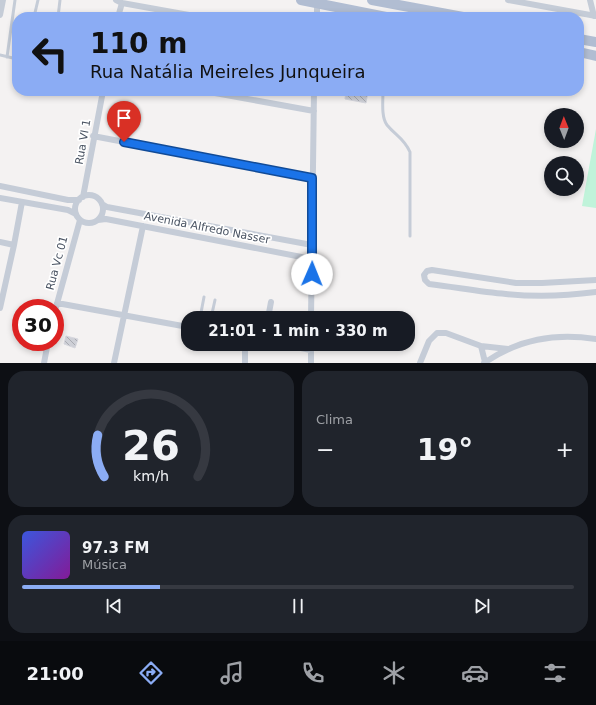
<!DOCTYPE html>
<html lang="pt">
<head>
<meta charset="utf-8">
<style>
  :root { --surface:#171b24; --page:#20242c; --text:#f1f3f6; --muted:#9ea1a6; --line:#363941; --accent:#8bacf4 }
  body { margin:0; font-family:"DejaVu Sans",sans-serif; background:var(--page); color:var(--text); height:100vh; display:flex; flex-direction:column; font-size:15px; white-space:nowrap }
  * { box-sizing:border-box; margin:0 }
  p { font-size:13px; color:var(--muted) }
  .icon { flex:none; width:22px; height:22px; fill:none; stroke:currentColor; stroke-width:2; stroke-linecap:round; stroke-linejoin:round }
  .map { position:relative; height:363px; overflow:hidden }
  .details { display:flex; flex-direction:column; gap:8px; padding:8px; background:#0d0f14; flex:1 }
  .details>* { flex:none }
  .guide { position:absolute; left:12px; top:12px; width:572px; height:84px; border-radius:16px; box-shadow:0 2px 6px #0003; background:#8bacf4; color:#111; overflow:hidden }
  .needle { width:26px; rotate:359deg }
  .fabs { position:absolute; left:544px; top:108px; display:grid; gap:8px }
  .fabs a { display:grid; place-items:center; width:40px; height:40px; border-radius:50%; background:var(--surface); box-shadow:0 2px 6px #0003; font-size:20px }
  .speed { position:absolute; left:12px; top:299px; display:flex; gap:8px; font-size:20px; font-weight:700; text-align:center }
  .speed>* { display:grid; place-content:center; width:52px; height:52px; border-radius:50%; background:var(--surface); box-shadow:0 2px 6px #0003; line-height:1 }
  .speed .limit { border:6px solid #d22; background:#fff; color:#111 }
  .pin { position:absolute; display:grid; place-items:center; width:34px; height:34px; color:#fff; margin:-41px -17px; border-radius:50% 50% 50% 0; rotate:-45deg; box-shadow:0 0 4px #0007 }
  .pin .icon { rotate:45deg }
  .me { position:absolute; width:44px; margin:-22px; rotate:1deg; stroke-linejoin:round; filter:drop-shadow(0 0 3px #0008) }
  .turn { display:flex; align-items:center; gap:14px; height:84px; padding:0 12px; font-size:18px }
  .turn .icon { width:52px; height:52px; stroke-width:2.5 }
  .turn b { display:block; font-size:28px; line-height:34px }
  .big { font-size:30px; font-weight:700; line-height:1.1 }
  .details .tile { flex:1; display:flex; flex-direction:column; justify-content:center; gap:6px; min-width:0; padding:0 14px; border-radius:16px; background:var(--page) }
  .details .dial { align-items:center; gap:0 }
  .dial svg { height:104px; overflow:visible; fill:none; stroke:var(--line); stroke-width:7; stroke-linecap:round; text-anchor:middle }
  .dial text { fill:var(--text); stroke:none }
  .song { display:flex; align-items:center; gap:12px }
  .cover { width:48px; height:48px; border-radius:6px; background:linear-gradient(135deg,hsl(230 70% 55%),hsl(290 70% 35%)) }
  .played { height:4px; border-radius:2px; background:linear-gradient(90deg,var(--accent) 25%,var(--line) 25%) }
  .keys { display:flex; justify-content:space-around; direction:ltr }
  .heat { display:flex; justify-content:space-between; align-items:center; font-size:22px; direction:ltr }
  .details .tiles { flex:1; display:grid; gap:8px; grid-template-columns:1fr 1fr }
  .tile:last-child { grid-column:span 2 }
  .trip { position:absolute; left:181px; top:311px; width:234px; height:40px; border-radius:16px; background:var(--surface); box-shadow:0 2px 6px #0003; font-weight:700; line-height:40px; text-align:center }
  .dock { display:flex; height:64px; justify-content:space-around; align-items:center; background:#090b0e; color:var(--muted) }
  .dock .icon { width:28px; height:28px }
  .dock .on { color:var(--accent) }
  .dock b { font-size:18px; color:var(--text) }
  .map>svg:first-child { display:block }
  .green { fill:#c0f3da }
  .building { fill:url(#building-back-hatch); stroke:#d6d7de }
  .lines { fill:none; stroke-linecap:round; stroke-linejoin:round }
  .lane { stroke:#c5ccd7; stroke-width:3 }
  .street { stroke:#c5ccd7; stroke-width:6 }
  .primary { stroke:#b1bdd2; stroke-width:10 }
  .route-casing { stroke:#114b97; stroke-width:10 }
  .route { stroke:#1a73e8; stroke-width:7 }
  .labels { text-anchor:middle; dominant-baseline:central; stroke-width:3.5; stroke-linejoin:round; paint-order:stroke }
  .street-label { font-size:11px; fill:#485261; stroke:#fff }
</style>
</head>
<body>
<div class="map">
<svg width="596" height="363" viewBox="0 0 596 363">
  <defs>
    <pattern id="building-back-hatch" width="6" height="6" patternUnits="userSpaceOnUse"><rect width="6" height="6" fill="#ced0d7"/><path d="M-1 5l2 2M0 0l6 6M5-1l2 2" fill="none" stroke="#a9abb2"/></pattern>
  </defs>
  <rect width="100%" height="100%" fill="#f4f2f2"/>
  <!-- green -->
  <path class="green" d="M596 129V208L582 206Z"/>
  <!-- building -->
  <path class="building" d="M346 91H368L366 103 345 99Z
    M66 336 78 339 75 348 64 344Z"/>
  <g class="lines">
    <!-- lane -->
    <path class="lane" d="M337 9V17
      M34 17 38 0
      M58 17 60 0
      M0 55 17 59
      M7 57 15 0
      M383 91C383 101 381 117 387 125 396 136 404 138 410 152V236
      M200 318 204 297
      M211 318 215 300"/>
    <!-- street -->
    <path class="street" d="M116 0 122 3 200 17
      M508 0 596 16
      M590 0 594 16
      M0 15 3 0
      M118 17 122 3
      M317 17V3
      M204 91 314 111
      M93 136 313 178
      M0 186 68 200H79
      M75 209a14 14 0 1 1 28 0a14 14 0 1 1-28 0Z
      M83 197 103 91
      M0 198 68 210 76 214
      M102 204 107 207 312 245
      M98 220 106 219 312 259
      M0 242 14 245 0 308
      M14 245 22 202
      M596 280 542 283H516L432 270 427 271 424 275 425 280 429 284C455 287 480 292 506 294 536 297 566 296 596 292
      M57 303 188 327
      M55 311 80 220
      M268 318 271 302
      M311 318 314 91
      M280 344 311 350
      M311 344V363
      M481 346 485 362
      M44 363 48 342
      M114 363 143 226
      M245 363V344
      M420 363 429 341 437 333H446L481 346 508 349
      M484 363C519 339 554 333 596 339"/>
    <!-- primary -->
    <path class="primary" d="M301 0 386 17
      M372 0 463 17
      M579 39 596 42
      M579 52 596 56"/>
  </g>
  <g class="lines">
    <defs>
      <path id="route" d="M124 142 312 178V274"/>
    </defs>
    <!-- route casing -->
    <use href="#route" class="route-casing"/>
    <!-- route -->
    <use href="#route" class="route"/>
  </g>
  <g class="labels">
    <!-- street labels -->
    <g class="street-label">
      <text transform="translate(83 142) rotate(-80)">Rua VI 1</text>
      <text transform="translate(207 228) rotate(11)">Avenida Alfredo Nasser</text>
      <text transform="translate(57 263) rotate(-75)">Rua Vc 01</text>
    </g>
  </g>
</svg>
<div class="fabs">
<a><svg class="needle" viewBox="-14 -14 28 28"><path d="M0-13l5 13h-10z" fill="#e53935"/><path d="M0 13l5-13h-10z" fill="#9ea1a6"/></svg></a>
<a><svg class="icon" aria-label="search" viewBox="0 0 24 24"><circle cx="10" cy="10" r="6"/><path d="M15 15l6 6"/></svg></a>
</div>
<div class="speed"><div class="limit">30</div></div>
<div class="pin" style="left:124px;top:142px;background:#d93025"><svg class="icon" aria-label="arrive" viewBox="0 0 24 24"><path d="M6 21V4h12l-3 4 3 4H6"/></svg></div>
<svg class="me" style="left:312px;top:274px" viewBox="-20 -20 40 40"><circle r="19" fill="#fff"/><path d="M0-13L10 11 0 6-10 11z" fill="#1a73e8"/></svg>
<div class="trip">21:01 · 1 min · 330 m</div>
<div class="guide">
<div class="turn"><svg class="icon" aria-label="left" viewBox="0 0 24 24"><path d="M17 20v-9H6M10 6l-5 5 5 5"/></svg><div><b>110 m</b>Rua Natália Meireles Junqueira</div></div>
</div>
</div>
<section class="details">
<div class="tiles">
<div class="tile dial"><svg viewBox="0 0 100 80">
<path d="M14 69A42 42 0 1 1 86 69"/>
<path d="M14 69A42 42 0 0 1 9 37" stroke="#8bacf4"/>
<text x="50" y="56" font-size="32" font-weight="700">26</text>
<text x="50" y="72" font-size="11">km/h</text>
</svg></div>
<div class="tile"><p>Clima</p>
<div class="heat"><a>−</a><b class="big">19°</b><a>+</a></div>
</div>
<div class="tile">
<div class="song"><i class="cover"></i><div><b>97.3 FM</b><p>Música</p></div></div>
<div class="played"></div>
<div class="keys"><svg class="icon" aria-label="previous" viewBox="0 0 24 24"><path d="M18 5L8 12l10 7zM5 5v14"/></svg><svg class="icon" aria-label="pause" viewBox="0 0 24 24"><path d="M8 5v14M16 5v14"/></svg><svg class="icon" aria-label="next" viewBox="0 0 24 24"><path d="M6 5l10 7-10 7zM19 5v14"/></svg></div>
</div>
</div>
</section>
<nav class="dock">
<b>21:00</b>
<svg class="icon on" aria-label="directions" viewBox="0 0 24 24"><path d="M12 3l9 9-9 9-9-9zM9 14v-3h6M13 9l2 2-2 2"/></svg>
<svg class="icon" aria-label="music" viewBox="0 0 24 24"><path d="M9 18V5l10-2v13"/><circle cx="6" cy="18" r="3"/><circle cx="16" cy="16" r="3"/></svg>
<svg class="icon" aria-label="phone" viewBox="0 0 24 24"><path d="M5 4h4l2 5-3 2q2 4 5 5l2-3 5 2v4C11 20 4 13 5 4z"/></svg>
<svg class="icon" aria-label="climate" viewBox="0 0 24 24"><path d="M12 3v18M4 7l16 10M4 17L20 7"/></svg>
<svg class="icon" aria-label="car" viewBox="0 0 24 24"><path d="M5 17H2v-5l4-1 3-4h7l3 4 3 1v5h-3M9 17h6M6 11h13"/><circle cx="7" cy="17" r="2"/><circle cx="17" cy="17" r="2"/></svg>
<svg class="icon" aria-label="filters" viewBox="0 0 24 24"><path d="M4 7h16M4 17h16"/><circle cx="9" cy="7" r="2"/><circle cx="15" cy="17" r="2"/></svg>
</nav>
</body>
</html>
